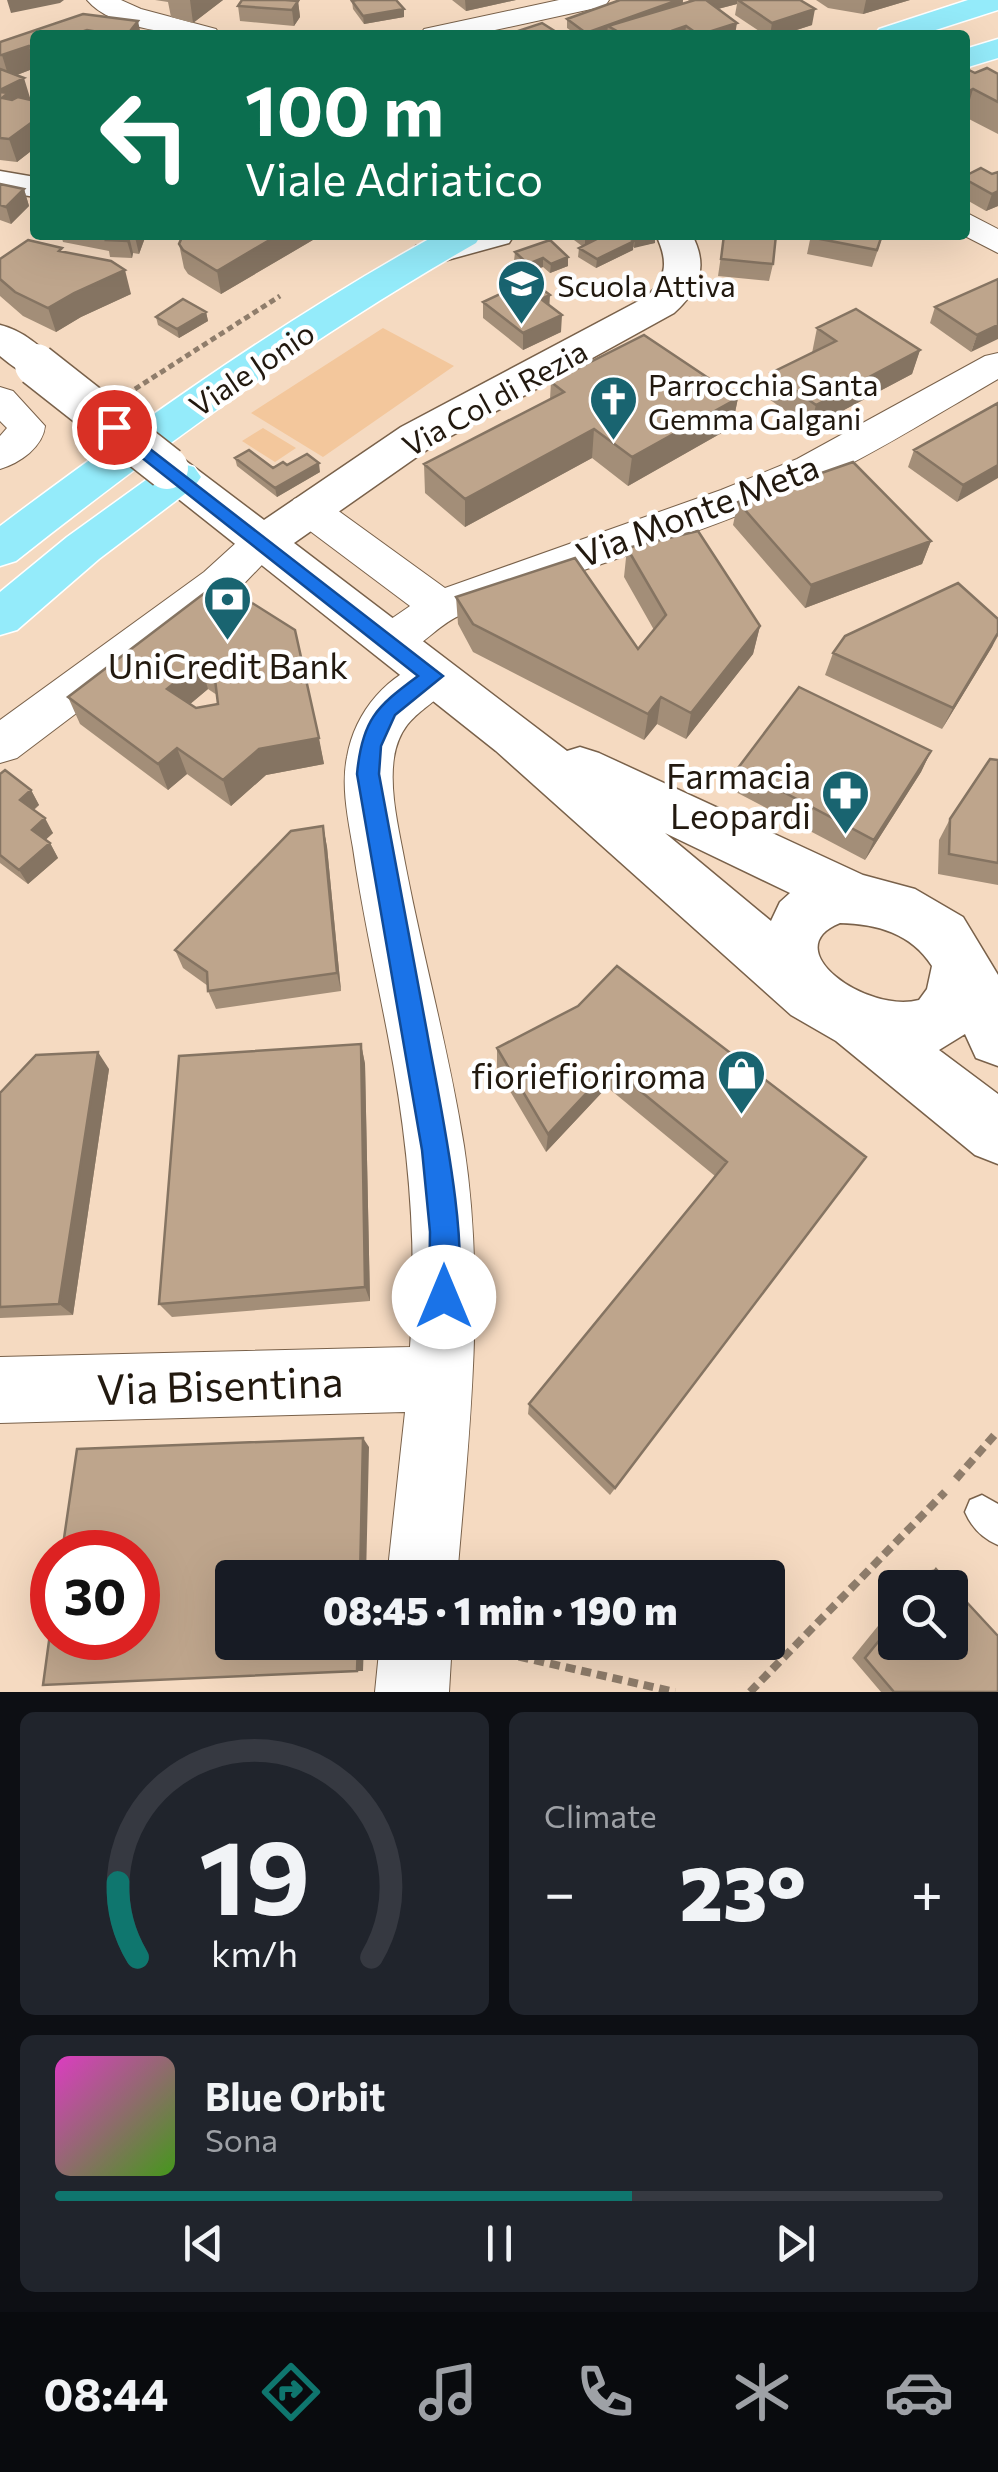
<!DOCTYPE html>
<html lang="en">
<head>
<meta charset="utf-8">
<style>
  :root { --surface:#171b24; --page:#20242c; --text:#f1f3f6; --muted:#9ea1a6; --line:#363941; --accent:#0f766e }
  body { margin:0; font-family:Commissioner,sans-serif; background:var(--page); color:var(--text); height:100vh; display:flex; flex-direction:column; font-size:38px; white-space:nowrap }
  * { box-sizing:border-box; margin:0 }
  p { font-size:32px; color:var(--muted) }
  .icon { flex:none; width:55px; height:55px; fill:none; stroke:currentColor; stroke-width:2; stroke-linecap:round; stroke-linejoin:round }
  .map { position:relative; height:1692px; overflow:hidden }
  .drawer { display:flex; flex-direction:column; gap:20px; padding:20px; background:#0d0f14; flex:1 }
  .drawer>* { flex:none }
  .banner { position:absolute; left:30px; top:30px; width:940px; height:210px; border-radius:10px; box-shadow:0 10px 40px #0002; background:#0b6e4f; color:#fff; overflow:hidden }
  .fabs { position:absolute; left:878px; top:1570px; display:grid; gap:20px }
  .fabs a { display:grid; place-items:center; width:90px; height:90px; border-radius:10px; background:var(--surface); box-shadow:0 10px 40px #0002; font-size:50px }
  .speed { position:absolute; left:30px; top:1530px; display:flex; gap:20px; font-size:50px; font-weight:700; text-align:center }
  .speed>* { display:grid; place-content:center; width:130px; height:130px; border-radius:50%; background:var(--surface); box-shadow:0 10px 40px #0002; line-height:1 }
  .speed .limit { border:15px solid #d22; background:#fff; color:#111 }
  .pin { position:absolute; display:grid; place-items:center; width:85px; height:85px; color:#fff; margin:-42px; border:5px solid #fff; border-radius:50%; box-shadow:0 2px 10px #0007 }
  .me { position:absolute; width:110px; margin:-55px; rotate:0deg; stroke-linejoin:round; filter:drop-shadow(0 0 8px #0008) }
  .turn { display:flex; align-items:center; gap:35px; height:210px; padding:0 50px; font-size:45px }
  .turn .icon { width:130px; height:130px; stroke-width:2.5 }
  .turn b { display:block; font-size:70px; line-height:85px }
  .big { font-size:75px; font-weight:800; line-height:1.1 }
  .drawer .widget { flex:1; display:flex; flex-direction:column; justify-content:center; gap:15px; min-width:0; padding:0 35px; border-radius:15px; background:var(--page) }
  .drawer .dial { align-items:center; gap:0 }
  .dial svg { height:260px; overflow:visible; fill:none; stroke:var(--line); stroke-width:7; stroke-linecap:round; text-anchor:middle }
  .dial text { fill:var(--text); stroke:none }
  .song { display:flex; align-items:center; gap:30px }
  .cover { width:120px; height:120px; border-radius:15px; background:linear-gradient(135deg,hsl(310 70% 55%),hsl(100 70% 35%)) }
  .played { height:10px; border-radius:5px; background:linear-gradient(90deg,var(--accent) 65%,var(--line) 65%) }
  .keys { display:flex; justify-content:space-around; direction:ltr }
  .heat { display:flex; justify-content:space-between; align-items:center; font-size:55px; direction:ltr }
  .drawer .tiles { flex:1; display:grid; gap:20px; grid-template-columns:1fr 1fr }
  .widget:last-child { grid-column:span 2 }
  .trip { position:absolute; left:215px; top:1560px; width:570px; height:100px; border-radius:10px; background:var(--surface); box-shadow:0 10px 40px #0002; font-weight:800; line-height:100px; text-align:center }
  .menu { display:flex; height:160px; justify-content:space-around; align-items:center; background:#090b0e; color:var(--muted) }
  .menu .icon { width:70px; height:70px }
  .menu .current { color:var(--accent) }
  .menu b { font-size:45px; color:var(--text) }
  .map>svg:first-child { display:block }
  .green { fill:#f3c79c }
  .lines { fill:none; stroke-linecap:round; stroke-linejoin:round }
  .service-casing { stroke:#79614a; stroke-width:3 }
  .minor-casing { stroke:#79614a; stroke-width:2 }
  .tertiary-casing { stroke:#79614a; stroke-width:3 }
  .primary-casing { stroke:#fff; stroke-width:3 }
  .path-far1 { stroke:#8f7d6b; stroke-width:5; stroke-dasharray:6 4; stroke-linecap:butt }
  .path { stroke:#8f7d6b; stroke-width:8; stroke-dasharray:10 6; stroke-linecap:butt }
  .service { fill:#fff; fill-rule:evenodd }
  .minor { fill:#fff; fill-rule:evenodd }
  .tertiary { fill:#fff; fill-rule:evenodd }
  .primary { fill:#94ebfa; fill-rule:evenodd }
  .tertiary-bridge-casing { stroke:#79614a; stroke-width:45; stroke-linecap:butt }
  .tertiary-bridge { stroke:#fff; stroke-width:42 }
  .wall { fill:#a38e78; fill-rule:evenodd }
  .shaded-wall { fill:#857462 }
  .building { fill:#bea58c; stroke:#857462; stroke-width:2.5; fill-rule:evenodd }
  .route { fill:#1a73e8; stroke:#114b97; stroke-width:2.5 }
  .labels { text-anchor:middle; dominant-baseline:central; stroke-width:9; stroke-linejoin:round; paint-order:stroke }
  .far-poi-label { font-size:30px; fill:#22190f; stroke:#fff; text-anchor:start }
  .far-street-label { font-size:30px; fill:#22190f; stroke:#fff }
  .street-label { font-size:35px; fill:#22190f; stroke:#fff }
  .poi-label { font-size:35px; fill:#22190f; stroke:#fff; text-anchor:end }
  .near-street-label { font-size:42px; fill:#22190f; stroke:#fff }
</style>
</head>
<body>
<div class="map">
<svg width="998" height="1692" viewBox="0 0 998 1692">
  <rect width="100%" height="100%" fill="#f5dac1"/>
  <!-- green -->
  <path class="green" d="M383 328 454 366 323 457 251 413Z
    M263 428 296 448 275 462 242 441Z"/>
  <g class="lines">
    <defs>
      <path id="service" d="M982 1495 998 1504V1545C982 1538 972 1528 965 1512L970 1500Z"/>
      <path id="minor" d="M87 0H121L141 9 216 29 220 35C182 35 113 31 87 0Z
        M559 0H609L605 6 472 35H420L424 29Z
        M965 212 998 229V253L963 235Z
        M998 353V379C941 412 884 448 825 477 709 535 581 566 461 615 429 628 413 665 375 654L369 642 375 630 410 606 294 519 288 509 294 499 308 495 322 499 445 588 721 490 797 459 985 356Z
        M0 387 13 391 45 426C43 447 20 463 0 469V436L7 428 0 421Z
        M263 528 278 532 284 542 234 594 17 758 0 763V720L204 572 248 532Z
        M433 659 449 664 456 676C436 711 402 709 394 758 389 791 399 830 405 863 423 958 449 1050 464 1146 486 1289 469 1434 457 1578H387L405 1412 0 1423V1357L410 1347C418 1242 408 1139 388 1036 376 973 362 911 353 848 348 819 341 786 347 757 355 711 388 673 433 659Z
        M380 1642H452L449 1692H375Z"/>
      <path id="tertiary" d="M0 171 35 177V197L0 191Z
        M456 235H514L509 243 429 265 416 262 411 254 416 246Z
        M656 235H692C709 267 699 290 674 313L431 447 294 543 567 751 580 747 599 753 863 875 915 889 963 917 998 975V1066L976 1058 965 1034 939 1050 998 1094V1164L975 1155 836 1041 791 1015 496 751 152 478 145 468 152 458 167 454 182 458 264 520 401 427 646 297C668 278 668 260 656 235ZM665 833 790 893 780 902 771 921ZM840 923C877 924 911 933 932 966L927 989 919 1000C867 1014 775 949 840 923Z
        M0 325C21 330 44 347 56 365L50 374C28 379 17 370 0 356Z"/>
      <path id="primary" d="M968 0H998V10L920 35H875L879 29Z
        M998 39V58L965 68V49Z
        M436 235H481L476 243C313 336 163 445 16 561L0 566V526C140 421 283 320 436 235Z
        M179 463 194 467 201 477 194 487 99 559 17 630 0 635V592L67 537 164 467Z"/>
    </defs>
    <!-- service casing -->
    <use href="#service" class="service-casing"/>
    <!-- minor casing -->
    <use href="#minor" class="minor-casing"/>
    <!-- tertiary casing -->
    <use href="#tertiary" class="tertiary-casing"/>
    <!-- primary casing -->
    <use href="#primary" class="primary-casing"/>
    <!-- path-far1 -->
    <path class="path-far1" d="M135 389 280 296"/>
    <!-- path -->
    <path class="path" d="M956 1479 998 1431
      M472 1646 675 1692
      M750 1692 945 1492"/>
    <!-- service -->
    <use href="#service" class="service"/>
    <!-- minor -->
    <use href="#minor" class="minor"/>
    <!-- tertiary -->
    <use href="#tertiary" class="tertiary"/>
    <!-- primary -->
    <use href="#primary" class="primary"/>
    <defs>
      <path id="tertiary-bridge" d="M36 365 167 468"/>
    </defs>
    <!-- tertiary-bridge casing -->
    <use href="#tertiary-bridge" class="tertiary-bridge-casing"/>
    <!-- tertiary-bridge -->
    <use href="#tertiary-bridge" class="tertiary-bridge"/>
  </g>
  <!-- wall -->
  <path class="wall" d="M155 0H223L193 23 171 17 168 2Z
    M452 0H516L466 11Z
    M620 0H683V4L690 2 688 0H800L812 25 781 35H765L735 15 737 4 718 9 735 35H607V33L602 35H577L567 28V19Z
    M816 0H910L863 14 828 8Z
    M291 1H298L300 17 294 26 240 21 238 6Z
    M352 1 404 17 364 24 353 9Z
    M83 14 141 35H35V68L17 75 31 100 35 101V148L17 162 0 160V42Z
    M965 68 975 73 998 74V134L965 117Z
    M992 174 998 206 986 211 965 199V176Z
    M0 184 24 189 29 206 11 224 0 220Z
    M61 235H146L139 254 133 253 132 258 110 257 109 251 63 242Z
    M574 235H624L627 236V235H655V243L633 247V250L596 268 578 257 579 248 582 246 574 240Z
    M724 235 773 264 769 281 718 276Z
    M811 235H883L872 267 807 254Z
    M318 237 221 294 188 274 184 268 179 244Z
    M550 240 568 266 550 273 543 267 528 272 514 261 515 252Z
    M63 252 131 294 81 317 56 332 23 316 0 296V259Z
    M998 279 971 352 930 323 935 307Z
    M483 302 550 305 561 332 523 350 483 318Z
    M206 312 208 321 179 338 158 325 156 317Z
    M817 328 920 350 912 374 810 428 766 397 771 373 812 353Z
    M551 382 738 398 732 427 628 486 592 458 465 527 425 493 424 464 550 399Z
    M998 403 957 502 908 467 914 450Z
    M235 458 273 468 287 465 320 472 277 497 237 466Z
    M738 502 931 541 922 564 805 608 733 525Z
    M627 548 760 626 753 654 686 739 657 724 644 740 473 652 458 624 456 597 638 649 654 630 624 577Z
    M998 619V636L992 647 942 729 825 675 833 653Z
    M295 630 324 764 266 775 231 806 187 774 168 790 80 724 68 697ZM208 689 217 695 218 704 196 708 190 704Z
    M931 751 921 772 865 860 732 790 738 768Z
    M998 760V885L938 874 939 840 950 819Z
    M0 774 31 790 39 805 34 810 53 833 45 840 50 843 58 858 28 884 0 863Z
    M323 826 327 847 341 991 216 1009 208 991V986L183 968 175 950Z
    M578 1006 866 1157 610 1495 528 1414 529 1404 715 1176 607 1087 546 1152 497 1069V1048Z
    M361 1044 365 1064 370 1301 172 1317 159 1304Z
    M109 1069 73 1315 0 1318V1093Z
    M936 1569 998 1636V1692H881L852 1658 895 1605V1642H950V1588H909L921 1572Z"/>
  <!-- shaded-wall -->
  <path class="shaded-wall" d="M7 0H64L60 3 11 13Z
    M190 0H223L193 23Z
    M465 0H516L466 11Z
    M678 0H683L682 6 608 26 607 33 602 35H586V33Z
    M707 0H737V4L706 12Z
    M866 0H910L863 14Z
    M298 1 300 17 294 26 292 10Z
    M404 9V17L364 24 363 16Z
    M815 9 812 25 781 35H770L772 23Z
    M138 21 141 35H127Z
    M737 23 735 35H699Z
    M686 26 685 35 674 30Z
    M29 46 35 68 9 78 2 55Z
    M24 78 31 101H0V90Z
    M973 89 965 117V93Z
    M35 120V141H33L35 148 17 162 9 139Z
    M24 189 29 206 11 224 6 207Z
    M998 191V206L986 211 992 194Z
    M135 235H146L139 254 135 237Z
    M278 235H318V237L221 294 217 271Z
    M594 235H609L585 248V239Z
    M652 235H655V243L634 248 635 239Z
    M129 236 133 253 132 258 127 241Z
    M634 241 633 250 596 268 597 259Z
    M568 257V266L550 273 551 264Z
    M543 258V267L528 272V264Z
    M125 270 131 294 81 317 56 332 48 308 74 293Z
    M550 295 549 312 541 299Z
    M206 312 208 321 179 338 177 329Z
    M562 315 561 332 523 350V333Z
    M998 325V339L971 352 977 335Z
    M920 350 912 374 810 428 816 405Z
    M738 398 732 427 628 486 632 457Z
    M594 429 592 458 465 527V499Z
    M319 463 320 472 277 497 275 488Z
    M998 465V478L957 502 963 485Z
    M931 541 922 564 805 608 811 585Z
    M760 626 753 654 686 739 691 713Z
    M998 633 992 647 942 729 953 708Z
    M200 662 208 689 176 716 167 689Z
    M661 697 657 724 644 740 648 714Z
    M319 738 324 764 266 775 231 806 223 780 259 749Z
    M177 748 187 774 168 790 158 764Z
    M931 751 921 772 865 860 874 840Z
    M31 790 39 805 28 814 20 800Z
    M45 818 53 833 40 845 32 830Z
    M323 826 327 847 341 991 337 973Z
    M50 843 58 858 28 884 19 870Z
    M361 1044 365 1064 370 1301 365 1287Z
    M98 1052 109 1069 73 1315 59 1304Z
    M611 1067 607 1087 546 1152 548 1134Z
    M363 1438 369 1447 366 1578H360Z
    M358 1642H364L363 1671H357Z"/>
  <!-- building -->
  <path class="building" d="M242 0H285L298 1 292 10 238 6Z
    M357 0H396L404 9 363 16 352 1Z
    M620 0H678L586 33 567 19Z
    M695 0H706L737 23 699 35 686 26 674 30 683 35H624L608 26Z
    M738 0H800L815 9 772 23Z
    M83 14 138 21 127 35H96L99 32 87 30 72 35H35V50L29 46 2 55H0V42Z
    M542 23 561 35H511L509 34Z
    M181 32 222 35H172Z
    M965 68 975 73 987 68 998 74V102L973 89 965 93Z
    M0 69 24 78 0 90Z
    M0 92 8 93 2 98 12 100 18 97 35 101V120L9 139 0 138Z
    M981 168 992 174 998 172V191L992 194 965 179V176Z
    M0 184 24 189 6 207 0 205Z
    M108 235H135V237L129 236 127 241 106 240Z
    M183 235H278L217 271 183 250 179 244Z
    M605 235H624L634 241 597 259 579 248Z
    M631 235H652L635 239Z
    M724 235H776L773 264 721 259Z
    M811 235H882L877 250 810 237Z
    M28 240 62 248 59 251 111 261 125 270 74 293 48 308 15 292 0 279V259Z
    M550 240 568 257 551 264 543 258 528 264 515 252Z
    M998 279V325L977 335 935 307Z
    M530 280 550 295 541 299 562 315 523 333 483 302Z
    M183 299 206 312 177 329 156 317Z
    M856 309 920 350 816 405 771 373 836 341 817 328Z
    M644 335 738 398 632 457 594 429 465 499 424 464 564 392 551 382Z
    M998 403V465L963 485 914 450Z
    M249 450 273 468 283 462 287 465 307 454 319 463 275 488 235 458Z
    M853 462 931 541 811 585 738 502Z
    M698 531 760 626 691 713 661 697 648 714 473 624 456 597 575 558 638 649 666 615 627 548Z
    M219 582 295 630 319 738 259 749 223 780 177 748 158 764 68 697ZM200 662 214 671 218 704 196 708 167 689Z
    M958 583 998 619V633L953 708 833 653 845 636Z
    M799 687 931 751 874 840 738 768Z
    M990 759 998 760V863L949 854 950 819Z
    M5 770 31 790 20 800 45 818 32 830 50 843 19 870 0 855V774Z
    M323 826 337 973 208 991 207 972 175 950 291 831Z
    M617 966 866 1157 615 1488 529 1404 727 1162 611 1067 548 1134 497 1048 578 1006Z
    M361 1044 365 1287 159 1304 179 1056Z
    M98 1052 59 1304 0 1307V1093L36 1055Z
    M363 1438 360 1578H232V1642H358L357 1671 43 1685 52 1619V1638H138V1552H62L77 1449Z
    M936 1569 998 1636V1692H894L865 1658 895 1621V1642H950V1588H922Z"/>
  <!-- route -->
  <path class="route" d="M114 421 443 676 395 715 381 746 379 774C395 860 411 946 427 1032 437 1090 474 1257 454 1307L444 1311 433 1307 429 1297 430 1232 422 1150 357 774C362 720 376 707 418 676L108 431V423Z"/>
  <!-- icons -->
  <defs>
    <symbol id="school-pin" viewBox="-11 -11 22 30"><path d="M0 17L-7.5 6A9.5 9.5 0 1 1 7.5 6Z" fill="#196470" stroke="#fff"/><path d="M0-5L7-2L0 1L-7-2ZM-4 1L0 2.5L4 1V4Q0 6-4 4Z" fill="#fff"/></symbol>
    <symbol id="church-pin" viewBox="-11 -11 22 30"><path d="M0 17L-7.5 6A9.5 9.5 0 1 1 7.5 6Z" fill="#196470" stroke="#fff"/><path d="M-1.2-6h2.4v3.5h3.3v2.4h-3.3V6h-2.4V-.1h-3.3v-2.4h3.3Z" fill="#fff"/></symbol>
    <symbol id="bank-pin" viewBox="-11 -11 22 30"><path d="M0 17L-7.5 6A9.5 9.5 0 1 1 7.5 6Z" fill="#196470" stroke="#fff"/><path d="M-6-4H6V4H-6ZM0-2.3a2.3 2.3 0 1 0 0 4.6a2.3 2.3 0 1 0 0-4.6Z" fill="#fff"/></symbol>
    <symbol id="pharmacy-pin" viewBox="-11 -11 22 30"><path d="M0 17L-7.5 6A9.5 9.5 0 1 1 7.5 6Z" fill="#196470" stroke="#fff"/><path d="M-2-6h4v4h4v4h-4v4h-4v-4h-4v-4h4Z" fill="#fff"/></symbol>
    <symbol id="shop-pin" viewBox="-11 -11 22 30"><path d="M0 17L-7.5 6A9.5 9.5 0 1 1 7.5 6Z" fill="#196470" stroke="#fff"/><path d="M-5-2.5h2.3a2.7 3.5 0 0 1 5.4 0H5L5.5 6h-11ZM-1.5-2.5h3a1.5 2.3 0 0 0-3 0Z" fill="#fff"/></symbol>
  </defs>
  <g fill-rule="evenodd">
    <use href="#school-pin" x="494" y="256" width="55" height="75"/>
    <use href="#church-pin" x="586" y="372" width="55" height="75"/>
    <use href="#bank-pin" x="200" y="572" width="55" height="75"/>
    <use href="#pharmacy-pin" x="818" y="766" width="55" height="75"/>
    <use href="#shop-pin" x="714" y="1046" width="55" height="75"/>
  </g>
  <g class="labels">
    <!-- far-poi labels -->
    <g class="far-poi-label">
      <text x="557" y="284">Scuola Attiva</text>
      <text x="648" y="383">Parrocchia Santa<tspan x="648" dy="34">Gemma Galgani</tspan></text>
    </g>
    <!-- far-street labels -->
    <g class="far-street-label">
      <text transform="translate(251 368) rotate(-34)">Viale Jonio</text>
      <text transform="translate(494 397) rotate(-29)">Via Col di Rezia</text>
    </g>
    <!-- street labels -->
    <g class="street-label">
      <text transform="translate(697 509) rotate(-21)">Via Monte Meta</text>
    </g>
    <!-- poi labels -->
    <g class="poi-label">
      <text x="228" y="664" text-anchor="middle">UniCredit Bank</text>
      <text x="811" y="774">Farmacia<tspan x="811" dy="40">Leopardi</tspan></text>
      <text x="706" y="1074">fioriefioriroma</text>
    </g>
    <!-- near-street labels -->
    <g class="near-street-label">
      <text transform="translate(220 1384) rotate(-2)">Via Bisentina</text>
    </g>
  </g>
</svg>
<div class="fabs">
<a><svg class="icon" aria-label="search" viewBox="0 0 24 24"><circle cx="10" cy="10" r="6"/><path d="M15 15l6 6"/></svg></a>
</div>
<div class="speed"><div class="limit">30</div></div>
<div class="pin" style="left:114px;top:427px;background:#d93025"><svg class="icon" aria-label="arrive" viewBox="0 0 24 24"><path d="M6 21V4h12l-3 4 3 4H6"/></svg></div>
<svg class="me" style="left:444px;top:1297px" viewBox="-20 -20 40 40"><circle r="19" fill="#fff"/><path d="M0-13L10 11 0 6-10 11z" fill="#1a73e8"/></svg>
<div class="trip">08:45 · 1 min · 190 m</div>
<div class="banner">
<div class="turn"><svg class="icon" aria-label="left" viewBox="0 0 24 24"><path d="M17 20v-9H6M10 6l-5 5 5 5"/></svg><div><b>100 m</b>Viale Adriatico</div></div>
</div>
</div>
<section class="drawer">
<div class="tiles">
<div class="widget dial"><svg viewBox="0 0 100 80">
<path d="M14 69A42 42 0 1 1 86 69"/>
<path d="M14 69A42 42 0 0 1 8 46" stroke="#0f766e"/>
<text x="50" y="56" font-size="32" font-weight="700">19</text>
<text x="50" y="72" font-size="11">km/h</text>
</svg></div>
<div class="widget"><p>Climate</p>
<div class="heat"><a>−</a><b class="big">23°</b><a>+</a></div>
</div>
<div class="widget">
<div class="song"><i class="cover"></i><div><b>Blue Orbit</b><p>Sona</p></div></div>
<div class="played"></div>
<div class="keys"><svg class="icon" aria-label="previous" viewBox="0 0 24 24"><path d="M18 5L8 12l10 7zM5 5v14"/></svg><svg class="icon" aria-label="pause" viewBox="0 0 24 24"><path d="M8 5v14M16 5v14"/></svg><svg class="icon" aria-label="next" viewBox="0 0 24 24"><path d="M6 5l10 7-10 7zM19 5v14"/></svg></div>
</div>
</div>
</section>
<nav class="menu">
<b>08:44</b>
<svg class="icon current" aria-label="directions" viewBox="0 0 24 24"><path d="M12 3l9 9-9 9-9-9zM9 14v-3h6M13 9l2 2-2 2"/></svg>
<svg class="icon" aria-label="music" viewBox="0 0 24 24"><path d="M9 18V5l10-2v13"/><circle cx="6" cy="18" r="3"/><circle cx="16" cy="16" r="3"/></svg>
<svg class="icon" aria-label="phone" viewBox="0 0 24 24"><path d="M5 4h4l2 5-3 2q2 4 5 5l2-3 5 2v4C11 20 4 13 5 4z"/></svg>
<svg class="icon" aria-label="climate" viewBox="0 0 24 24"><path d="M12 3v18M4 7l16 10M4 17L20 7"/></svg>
<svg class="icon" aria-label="car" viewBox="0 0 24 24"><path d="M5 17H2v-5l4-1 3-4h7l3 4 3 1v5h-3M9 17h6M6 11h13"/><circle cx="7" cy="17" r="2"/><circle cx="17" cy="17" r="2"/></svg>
</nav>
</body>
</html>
